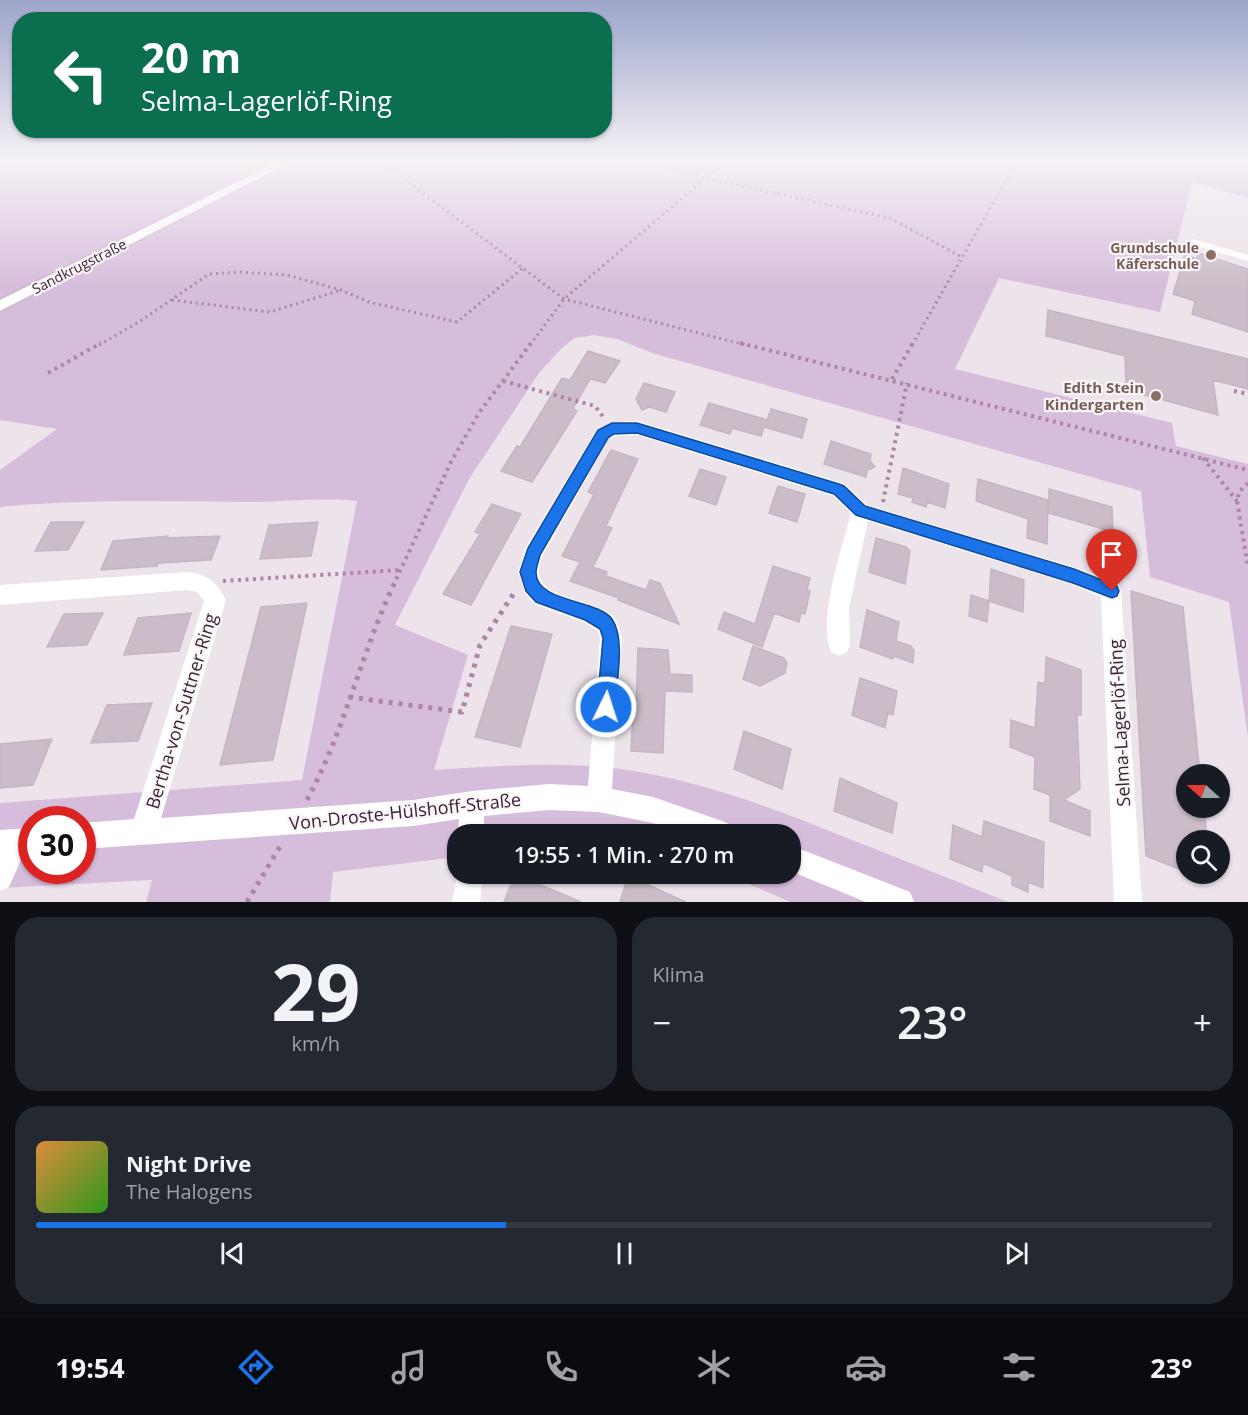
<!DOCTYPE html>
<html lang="de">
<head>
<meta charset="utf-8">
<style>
  :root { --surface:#171b24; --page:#242831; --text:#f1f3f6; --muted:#9ea1a6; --line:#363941; --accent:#1a73e8 }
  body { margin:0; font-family:"Open Sans",sans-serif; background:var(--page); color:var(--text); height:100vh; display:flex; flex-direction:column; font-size:22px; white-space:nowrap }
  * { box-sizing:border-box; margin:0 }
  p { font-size:20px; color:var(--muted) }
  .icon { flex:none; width:33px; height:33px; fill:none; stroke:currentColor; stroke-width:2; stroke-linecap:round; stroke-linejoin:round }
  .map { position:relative; height:902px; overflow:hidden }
  .drawer { display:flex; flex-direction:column; gap:15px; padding:15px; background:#0d0f14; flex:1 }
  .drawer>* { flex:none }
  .guide { position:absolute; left:12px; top:12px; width:600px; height:126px; border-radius:24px; box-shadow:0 2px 4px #0004; background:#0b6e4f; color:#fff; overflow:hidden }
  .needle { width:39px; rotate:291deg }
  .controls { position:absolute; left:1176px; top:764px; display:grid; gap:12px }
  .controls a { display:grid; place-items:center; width:54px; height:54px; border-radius:50%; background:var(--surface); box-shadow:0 2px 4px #0004; font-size:30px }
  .speed { position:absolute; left:18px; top:806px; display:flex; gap:12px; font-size:30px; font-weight:700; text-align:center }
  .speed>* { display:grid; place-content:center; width:78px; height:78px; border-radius:50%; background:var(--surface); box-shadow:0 2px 4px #0004; line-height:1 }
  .speed .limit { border:9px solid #d22; background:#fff; color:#111 }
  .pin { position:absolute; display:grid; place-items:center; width:51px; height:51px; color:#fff; margin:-62px -26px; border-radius:50% 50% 50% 0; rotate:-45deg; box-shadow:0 0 6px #0007 }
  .pin .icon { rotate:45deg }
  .me { position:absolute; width:66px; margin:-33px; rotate:4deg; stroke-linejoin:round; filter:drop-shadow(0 0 4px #0008) }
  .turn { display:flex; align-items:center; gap:21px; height:126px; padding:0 30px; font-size:27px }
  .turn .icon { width:78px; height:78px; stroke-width:2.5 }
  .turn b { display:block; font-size:42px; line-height:51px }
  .big { font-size:45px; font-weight:600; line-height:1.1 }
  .drawer .widget { flex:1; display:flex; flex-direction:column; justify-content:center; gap:9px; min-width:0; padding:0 21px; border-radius:24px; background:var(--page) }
  .drawer .dial { align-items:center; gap:0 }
  .dial b { font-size:78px; line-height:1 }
  .song { display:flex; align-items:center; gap:18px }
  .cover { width:72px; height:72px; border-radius:9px; background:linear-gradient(135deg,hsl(30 70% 55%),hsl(110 70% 35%)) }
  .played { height:6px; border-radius:3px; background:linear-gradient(90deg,var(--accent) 40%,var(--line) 40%) }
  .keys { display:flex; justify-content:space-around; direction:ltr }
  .heat { display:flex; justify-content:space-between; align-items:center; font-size:33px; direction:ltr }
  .drawer .tiles { flex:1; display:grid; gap:15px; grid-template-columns:1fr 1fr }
  .widget:last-child { grid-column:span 2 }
  .trip { position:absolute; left:447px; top:824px; width:354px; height:60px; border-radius:24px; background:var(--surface); box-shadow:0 2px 4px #0004; font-weight:600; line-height:60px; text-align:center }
  .menu { display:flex; height:96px; justify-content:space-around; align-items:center; background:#090b0e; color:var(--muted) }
  .menu .icon { width:42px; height:42px }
  .menu .current { color:var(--accent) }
  .menu b { font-size:27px; color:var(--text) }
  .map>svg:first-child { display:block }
  .green { fill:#d7bddc; fill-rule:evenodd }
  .building { fill:#cabcc8; stroke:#c6b6c3; stroke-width:1.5 }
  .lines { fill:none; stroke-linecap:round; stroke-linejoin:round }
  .secondary-casing { stroke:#cbb7c7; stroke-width:3 }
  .path-far2 { stroke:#ae85a4; stroke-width:3; stroke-dasharray:2 4; stroke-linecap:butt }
  .path-far1 { stroke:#ae85a4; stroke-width:4; stroke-dasharray:3 4.5; stroke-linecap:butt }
  .path { stroke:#ae85a4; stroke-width:5; stroke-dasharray:4 6; stroke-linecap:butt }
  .lane { fill:#fff; fill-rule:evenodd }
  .street { fill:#fff; fill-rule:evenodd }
  .secondary { fill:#fff; fill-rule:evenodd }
  .route { fill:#1a73e8; stroke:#114b97; stroke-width:1.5 }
  .education-dot { fill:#8d6e63; stroke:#f9f4f8; stroke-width:2 }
  .labels { text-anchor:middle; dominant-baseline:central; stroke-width:4.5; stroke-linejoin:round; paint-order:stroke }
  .far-education-label { font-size:14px; font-weight:bold; fill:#785e54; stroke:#f9f4f8; text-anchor:end }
  .far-street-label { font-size:14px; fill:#3d2435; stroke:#f9f4f8 }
  .education-label { font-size:15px; font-weight:bold; fill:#785e54; stroke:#f9f4f8; text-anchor:end }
  .near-street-label { font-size:18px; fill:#3d2435; stroke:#f9f4f8 }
</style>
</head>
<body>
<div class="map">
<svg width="1248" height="902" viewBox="0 0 1248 902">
  <rect width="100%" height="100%" fill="#ece3eb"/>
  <!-- green -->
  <path class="green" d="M13 161H1248V198L1192 182 1160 312 999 278 955 369 1172 423 1176 446 1248 464V738L1229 602 1150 577 1141 491 652 353 618 339 594 335 574 338 561 349 539 373 469 479 395 625 468 655 434 770C496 766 559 761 621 769 699 780 770 807 842 836 898 858 953 880 1008 902H790L725 873H790V834H458L457 857 333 872 330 902H146L152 880 0 888V803L302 780 357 501C321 497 283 502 247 502 165 501 82 499 0 507V470L57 429 0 420V167ZM32 819H82V870H32Z"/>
  <!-- building -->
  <path class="building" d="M1198 253 1248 269V332L1192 314 1195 301 1173 294 1185 255 1197 259Z
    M1048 310 1248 359V389L1213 380 1218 415 1126 390 1125 356 1046 336Z
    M588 351 620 361 605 383 590 379 573 409 577 411 532 482 501 471 517 446 520 447 562 378 570 380Z
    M644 383 675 392 666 412 649 407 642 410 636 399Z
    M709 403 767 420 771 409 807 419 802 438 764 427 761 436 732 428 730 434 700 425Z
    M831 441 871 454 870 461 875 467 867 470 866 477 824 464Z
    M611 450 638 459 606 526 612 528 593 567 607 572 606 576 646 590 650 580 660 583 679 624 618 600 619 598 570 581 580 562 562 556 594 494 588 492Z
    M903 468 949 484 945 508 927 502 926 507 912 502 913 498 898 494Z
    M700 469 726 477 716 505 689 496Z
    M978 479 1048 500 1047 544 1027 538 1028 519 976 501Z
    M778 486 805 494 797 522 769 513Z
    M1049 489 1112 507 1113 532 1049 513Z
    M492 504 521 514 471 605 443 594 480 534 475 532Z
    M51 522H84L68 550 35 551Z
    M318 522 311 556 260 559 269 525Z
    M168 536 167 538 220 536 211 560 158 563 157 566 101 570 113 541Z
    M876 538 906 547 910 551 905 584 869 572Z
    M773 566 810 578 807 590 810 591 805 614 801 613 799 622 774 613 762 647 718 629 724 612 755 624Z
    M991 569 1024 580 1023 612 989 601Z
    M1131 591 1183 607 1200 774H1186V807H1204L1207 840H1186V872L1146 856Z
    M971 595 989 601 987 622 969 616Z
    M307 603 273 760 220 765 261 607Z
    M867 610 899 622 896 641 911 646 914 651 913 663 894 656 893 659 860 647Z
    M103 613 87 645 47 647 64 614Z
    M191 613 179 651 124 655 138 618Z
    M511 626 552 634 520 747 475 737Z
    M753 646 784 658 787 663 785 673 760 686 743 679Z
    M638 648 668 650 670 674 692 675V692L665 691 663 753 631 751 633 711H636Z
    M1046 657 1081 670V715L1077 714 1080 789 1064 800 1090 811V836L1050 821V795L1034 789 1035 757 1010 747 1011 720 1035 728 1038 682 1045 684Z
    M860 678 897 691 893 715 888 713 885 728 852 715Z
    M152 703 138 741 91 743 107 705Z
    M744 731 791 749 782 789 734 769Z
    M52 739 33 785 0 788V744Z
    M840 778 897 803 892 833 834 811Z
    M984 821 1044 842 1043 888 1028 882V892L1012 885V876L983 863 982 872 950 859 953 825 982 837Z
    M515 874 581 902H504Z
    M628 876 686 902H620Z"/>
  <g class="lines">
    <defs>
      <path id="secondary" d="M279 161H293L0 311V300Z"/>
    </defs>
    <!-- secondary casing -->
    <use href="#secondary" class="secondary-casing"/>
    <!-- path-far2 -->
    <path class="path-far2" d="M380 161 564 299 746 345
      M644 161 705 178 890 218 962 257
      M172 300 270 312 341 290
      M99 345 139 322 209 274 240 272 287 275 341 290 369 302 457 322 523 268
      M530 345 564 299 726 161
      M912 345 1017 161"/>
    <!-- path-far1 -->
    <path class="path-far1" d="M740 343 1248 470
      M48 373 101 343
      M892 379 913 343
      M503 381 595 406 604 418
      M1234 391 1248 394
      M1203 458 1237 501
      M1248 483 1239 492 1237 501 1248 567
      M883 502 907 383
      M223 581 401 570
      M393 586 451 462 479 413 531 343"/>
    <!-- path -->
    <path class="path" d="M349 697 462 712 480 645 516 590
      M307 800C344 732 361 654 394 584
      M247 902 282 843"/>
    <!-- lane -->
    <path class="lane" d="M1193 239 1248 255V261L1190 244 1188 242Z"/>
    <!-- street -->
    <path class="street" d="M637 421 839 482 846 485 867 505 1074 567 1118 584 1121 591 1142 902H1114L1101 597 1071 584 868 521 849 607 850 645 847 652 839 656 831 652C817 619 842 549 851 513L833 496 637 435 615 436 609 439 543 555C541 561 538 568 539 573 541 600 596 599 613 616 618 621 620 632 622 638L612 789 653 797 722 821 731 825 735 834H685L653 823 599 812 549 810 484 816V834H458L459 819 413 826 82 849V823L134 819 204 601 197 592 187 590 0 605V585L187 572C207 574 217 582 226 600L161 818 413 800 472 791 549 784 588 786 600 638 598 631 584 622 534 604 525 593 518 572 526 547 597 429 612 422Z
      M32 828V854L23 855 9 887 0 891V830Z
      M790 845 910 892 914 902H866L790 871Z
      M458 871V873H483L480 902H452Z"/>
    <!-- secondary -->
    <use href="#secondary" class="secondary"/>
  </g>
  <!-- sky -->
  <linearGradient id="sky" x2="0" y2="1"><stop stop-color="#9da5cb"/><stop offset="0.56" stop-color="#f6f2f6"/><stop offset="1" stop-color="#f6f2f6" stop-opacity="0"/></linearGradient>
  <rect width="1248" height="287" fill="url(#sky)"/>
  <!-- route -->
  <path class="route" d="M612 423H637L839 484 844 486 865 506 1074 569 1117 586 1119 591 1117 596 1112 598 1073 583 856 515 834 494 637 433 614 434 608 438 540 555C539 560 536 567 536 573 537 603 597 599 612 619 626 639 616 684 615 707L612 713 606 716 600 713 597 707 603 638 600 629 585 620 536 602 526 591 520 572 528 548 598 430Z"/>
  <!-- markers -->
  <g class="education-dot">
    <circle cx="1211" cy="255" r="6"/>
    <circle cx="1156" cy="396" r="6"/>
  </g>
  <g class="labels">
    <!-- far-education labels -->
    <g class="far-education-label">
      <text x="1199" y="247">Grundschule<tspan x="1199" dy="16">Käferschule</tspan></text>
    </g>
    <!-- far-street labels -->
    <g class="far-street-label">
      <text transform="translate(79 266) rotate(-27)">Sandkrugstraße</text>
    </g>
    <!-- education labels -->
    <g class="education-label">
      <text x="1144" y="387">Edith Stein<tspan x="1144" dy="17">Kindergarten</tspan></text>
    </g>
    <!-- near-street labels -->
    <g class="near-street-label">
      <text transform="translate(181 711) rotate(-73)">Bertha-von-Suttner-Ring</text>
      <text transform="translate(1119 723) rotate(-93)">Selma-Lagerlöf-Ring</text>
      <text transform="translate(405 811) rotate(-6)">Von-Droste-Hülshoff-Straße</text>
    </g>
  </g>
</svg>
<div class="controls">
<a><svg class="needle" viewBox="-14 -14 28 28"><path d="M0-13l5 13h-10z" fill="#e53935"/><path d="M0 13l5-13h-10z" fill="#9ea1a6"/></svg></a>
<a><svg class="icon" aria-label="search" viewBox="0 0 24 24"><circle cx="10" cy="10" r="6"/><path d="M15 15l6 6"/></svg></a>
</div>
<div class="speed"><div class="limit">30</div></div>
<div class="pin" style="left:1112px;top:591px;background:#d93025"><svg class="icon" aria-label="arrive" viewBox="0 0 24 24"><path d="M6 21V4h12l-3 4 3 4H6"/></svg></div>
<svg class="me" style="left:606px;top:707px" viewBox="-20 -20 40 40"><circle r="17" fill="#1a73e8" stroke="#fff" stroke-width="3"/><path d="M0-11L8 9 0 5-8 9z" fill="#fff"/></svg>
<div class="trip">19:55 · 1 Min. · 270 m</div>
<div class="guide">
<div class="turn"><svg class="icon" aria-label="left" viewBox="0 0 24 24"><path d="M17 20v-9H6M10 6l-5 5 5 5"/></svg><div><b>20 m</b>Selma-Lagerlöf-Ring</div></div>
</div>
</div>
<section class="drawer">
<div class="tiles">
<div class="widget dial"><b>29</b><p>km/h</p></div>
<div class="widget"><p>Klima</p>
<div class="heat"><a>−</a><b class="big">23°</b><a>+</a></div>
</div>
<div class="widget">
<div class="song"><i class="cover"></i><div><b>Night Drive</b><p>The Halogens</p></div></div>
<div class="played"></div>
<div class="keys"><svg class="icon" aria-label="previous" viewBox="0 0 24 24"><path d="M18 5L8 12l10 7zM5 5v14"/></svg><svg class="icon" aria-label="pause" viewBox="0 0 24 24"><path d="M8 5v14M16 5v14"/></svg><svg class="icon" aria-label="next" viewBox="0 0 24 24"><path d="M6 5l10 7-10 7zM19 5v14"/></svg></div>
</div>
</div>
</section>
<nav class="menu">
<b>19:54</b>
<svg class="icon current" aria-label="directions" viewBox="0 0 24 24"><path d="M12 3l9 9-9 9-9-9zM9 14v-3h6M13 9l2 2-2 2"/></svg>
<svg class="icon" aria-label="music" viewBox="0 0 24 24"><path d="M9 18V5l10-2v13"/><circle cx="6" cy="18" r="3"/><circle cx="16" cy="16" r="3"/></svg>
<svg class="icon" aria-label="phone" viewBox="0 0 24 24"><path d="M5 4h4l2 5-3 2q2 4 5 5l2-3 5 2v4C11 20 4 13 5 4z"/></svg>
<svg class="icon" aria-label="climate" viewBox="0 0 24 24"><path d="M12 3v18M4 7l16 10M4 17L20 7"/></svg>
<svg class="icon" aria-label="car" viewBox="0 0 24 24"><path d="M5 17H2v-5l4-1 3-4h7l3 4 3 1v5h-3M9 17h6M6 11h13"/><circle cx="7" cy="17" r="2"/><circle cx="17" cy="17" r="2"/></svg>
<svg class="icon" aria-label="filters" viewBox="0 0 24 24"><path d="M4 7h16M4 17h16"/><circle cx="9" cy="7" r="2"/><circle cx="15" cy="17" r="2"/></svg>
<b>23°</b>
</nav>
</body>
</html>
